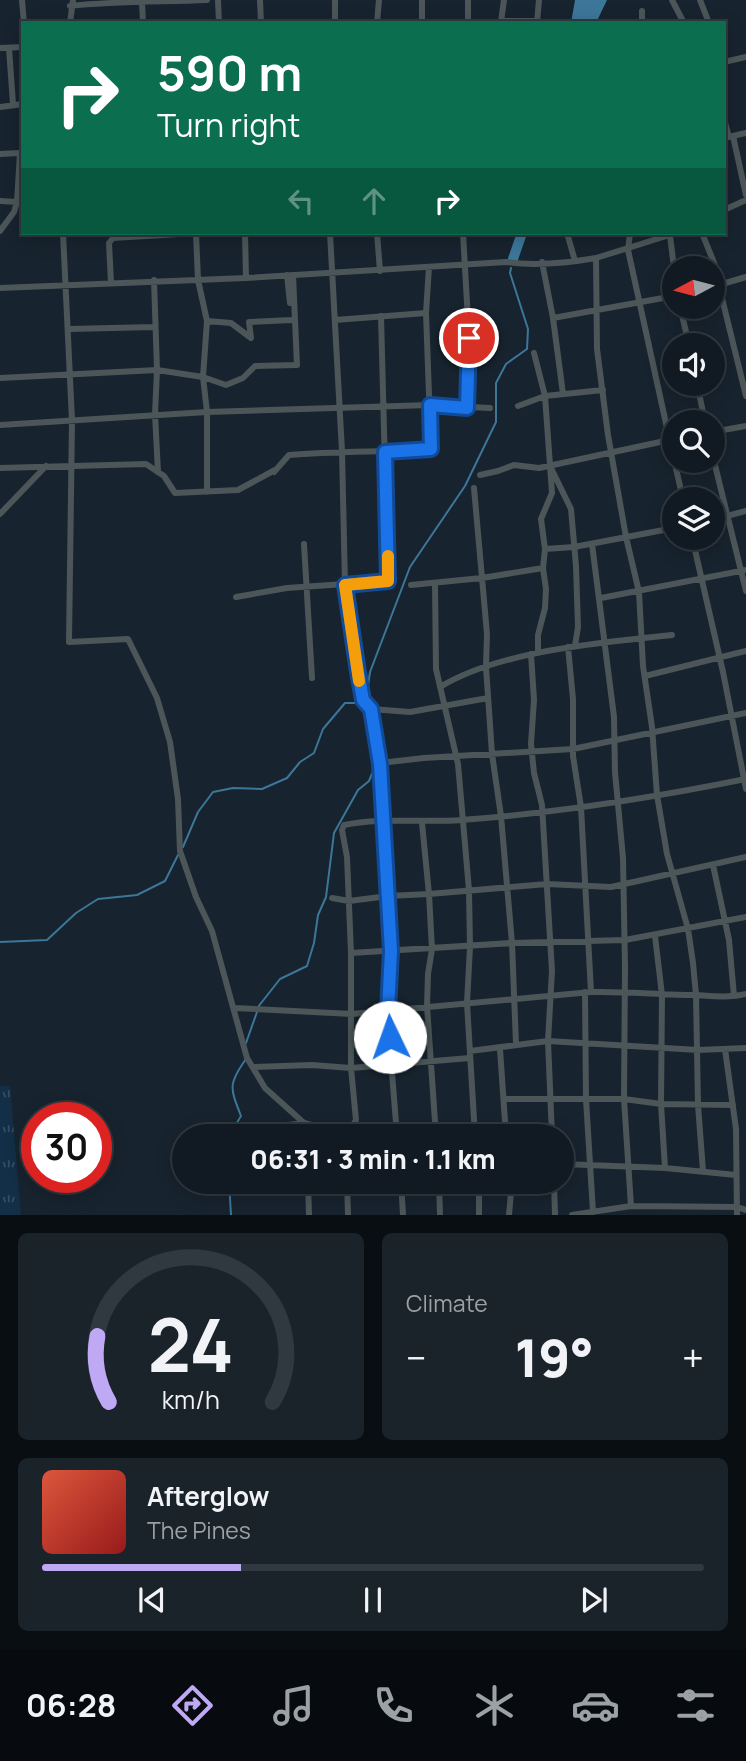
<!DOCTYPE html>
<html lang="en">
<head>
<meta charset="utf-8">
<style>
  :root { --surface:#111a22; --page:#1a232a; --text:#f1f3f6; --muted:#9ca1a5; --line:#303840; --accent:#bfa9f4 }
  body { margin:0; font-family:Manrope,sans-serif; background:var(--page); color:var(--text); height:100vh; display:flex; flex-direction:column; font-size:26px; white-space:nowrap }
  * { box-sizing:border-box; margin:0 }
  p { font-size:23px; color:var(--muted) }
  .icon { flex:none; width:38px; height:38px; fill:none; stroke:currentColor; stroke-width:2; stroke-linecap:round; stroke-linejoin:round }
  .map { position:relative; height:1215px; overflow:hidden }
  .panel { display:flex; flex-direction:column; gap:18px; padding:18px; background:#090e13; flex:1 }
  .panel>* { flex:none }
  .banner { position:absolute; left:21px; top:21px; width:705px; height:214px; border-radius:0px; box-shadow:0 4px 18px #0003,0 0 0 2px var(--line); background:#0b6e4f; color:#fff; overflow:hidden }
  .needle { width:46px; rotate:263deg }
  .controls { position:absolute; left:662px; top:256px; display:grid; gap:14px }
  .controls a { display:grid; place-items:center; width:63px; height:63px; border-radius:50%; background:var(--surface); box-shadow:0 4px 18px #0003,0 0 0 2px var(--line); font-size:35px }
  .speed { position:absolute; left:21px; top:1102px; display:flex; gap:14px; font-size:35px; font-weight:700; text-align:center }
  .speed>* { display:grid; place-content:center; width:91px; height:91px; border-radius:50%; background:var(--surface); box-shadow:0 4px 18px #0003,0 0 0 2px var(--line); line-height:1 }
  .speed .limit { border:10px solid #d22; background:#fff; color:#111 }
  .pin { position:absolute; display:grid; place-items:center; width:60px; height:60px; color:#fff; margin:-30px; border:4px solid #fff; border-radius:50%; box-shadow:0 2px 7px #0007 }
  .me { position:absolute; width:77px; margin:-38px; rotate:357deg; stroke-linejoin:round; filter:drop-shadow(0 0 5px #0008) }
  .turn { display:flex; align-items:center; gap:24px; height:147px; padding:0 21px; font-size:32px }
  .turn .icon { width:91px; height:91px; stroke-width:2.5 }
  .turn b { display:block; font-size:49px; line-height:60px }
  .lanes { display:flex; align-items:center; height:66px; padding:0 21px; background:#0003; justify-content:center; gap:35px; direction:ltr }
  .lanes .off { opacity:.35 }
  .big { font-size:52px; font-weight:800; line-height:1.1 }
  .panel .tile { flex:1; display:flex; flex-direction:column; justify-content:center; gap:10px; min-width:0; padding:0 24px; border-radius:10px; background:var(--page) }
  .panel .dial { align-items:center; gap:0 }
  .dial svg { height:182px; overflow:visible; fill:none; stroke:var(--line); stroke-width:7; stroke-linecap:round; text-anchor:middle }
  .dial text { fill:var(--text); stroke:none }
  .song { display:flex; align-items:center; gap:21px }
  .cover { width:84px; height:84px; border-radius:10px; background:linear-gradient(135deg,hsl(10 70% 55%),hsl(0 70% 35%)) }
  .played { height:7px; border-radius:4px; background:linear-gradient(90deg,var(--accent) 30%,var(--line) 30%) }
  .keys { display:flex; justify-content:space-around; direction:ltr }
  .heat { display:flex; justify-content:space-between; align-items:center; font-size:38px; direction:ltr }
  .panel .tiles { flex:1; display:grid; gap:18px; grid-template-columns:1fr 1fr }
  .tile:last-child { grid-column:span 2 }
  .trip { position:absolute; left:172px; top:1124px; width:402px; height:70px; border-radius:35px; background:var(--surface); box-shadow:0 4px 18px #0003,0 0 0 2px var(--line); font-weight:800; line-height:70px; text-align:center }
  .dock { display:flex; height:112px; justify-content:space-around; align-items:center; background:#070a0e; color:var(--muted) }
  .dock .icon { width:49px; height:49px }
  .dock .selected { color:var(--accent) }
  .dock b { font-size:32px; color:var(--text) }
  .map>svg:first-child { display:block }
  .grass { fill:url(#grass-tufts) }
  .water { fill:#3c7699 }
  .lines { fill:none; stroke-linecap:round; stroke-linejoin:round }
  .stream { stroke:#3c7699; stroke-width:2 }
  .river { stroke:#3c7699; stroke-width:10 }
  .minor { stroke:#4c5658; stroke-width:6 }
  .route-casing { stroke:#114b97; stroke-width:18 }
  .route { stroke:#1a73e8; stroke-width:12 }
  .slow { stroke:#f59e0b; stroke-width:12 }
</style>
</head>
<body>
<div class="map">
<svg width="746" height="1215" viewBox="0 0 746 1215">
  <defs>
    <pattern id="grass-tufts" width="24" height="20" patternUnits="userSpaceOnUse" patternTransform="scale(1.75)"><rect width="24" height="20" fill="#122f47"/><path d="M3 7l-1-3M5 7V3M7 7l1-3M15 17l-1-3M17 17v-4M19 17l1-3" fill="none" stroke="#344d62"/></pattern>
  </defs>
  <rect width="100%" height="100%" fill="#17232e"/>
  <!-- grass -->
  <path class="grass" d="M0 1086H10L21 1215H0Z"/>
  <!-- water -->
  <path class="water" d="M575 0H607L596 23H571Z"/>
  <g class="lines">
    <!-- stream -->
    <path class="stream" d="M366 700 370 672 410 567 465 486 496 422V383L506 364 527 349 528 329 510 273 511 268
      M366 709 369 720
      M183 847 198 812 213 792 233 788 262 789 287 778 300 762 314 753 323 729 345 703H363
      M0 942 47 940 76 913 98 899 137 895 165 881 178 855
      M258 1007 280 979 307 966 314 943 318 915 326 897 334 833 358 790 369 781 376 764
      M246 1043 257 1012
      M229 1136 241 1116C230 1088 228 1084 246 1059
      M229 1181 231 1215"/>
    <!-- river -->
    <path class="river" d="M513 259 522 233"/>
    <!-- minor -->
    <path class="minor" d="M22 0 24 23
      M218 0 219 23
      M260 0 261 23
      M335 0V23
      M422 0V23
      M672 0 684 23
      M700 0 709 23
      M142 2 143 23
      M70 6C116 1 161 2 207 0
      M642 11V23
      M501 21H538
      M501 22 504 0
      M70 23 73 0
      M377 23 379 0
      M468 23V0
      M537 23 539 0
      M0 48 23 47
      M9 48 13 104
      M724 62 746 57
      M0 107 23 104
      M724 119 729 137
      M733 136 746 195
      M724 138 746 133
      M0 154 20 153
      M0 201 17 202
      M724 210 746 200
      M0 231 14 212 17 202 20 153H23
      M63 233 72 420 69 642 128 639 157 698 170 742 178 799 180 851 196 897 212 931 247 1058 265 1088 304 1123 305 1136
      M196 233 198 280 207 321 203 377 207 412V492
      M245 233 246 278
      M330 233 342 451 345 585 363 700 371 709 410 712 488 698
      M377 233 380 271
      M463 233 469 338 467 408
      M567 233 575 261
      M630 233 628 250 674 460
      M702 233 723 285
      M670 235 674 268
      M596 258 676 233
      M542 262 553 318 563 394
      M287 275 290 303
      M154 280 157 370 155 414 158 472
      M111 283 109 243 113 238 196 233
      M719 286 746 396
      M712 287 746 277
      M0 288 246 278 506 262C534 266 567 263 596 258L597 349 608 435 626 537 639 592 643 666 652 727 657 795 667 854 688 929 693 963 696 995 698 1105 703 1171
      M680 306 689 345
      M553 318 674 296
      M335 320 426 313
      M207 321 231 323 251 338 249 322 292 320
      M69 329 154 327
      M534 353 545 396 552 493 541 519 545 549 543 568 546 589 545 608 538 635V653
      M0 378 157 370 203 377 226 385 243 378 255 366 297 365 293 275
      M697 383 705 422
      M518 406 545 396 603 390
      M0 425 207 412 430 405 490 408
      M712 432 746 426
      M712 453 746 591
      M674 460 683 499
      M0 468 146 464 164 476 175 493 238 490 275 470
      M551 468 571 509 576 566 578 627 575 646
      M274 472 289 455C336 451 384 452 431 449L426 313 429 267
      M480 475 498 471 514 465 539 468 674 439
      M474 488 487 634 486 667 492 754 501 816 512 943 516 1044
      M0 514 46 466
      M712 520 746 511
      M692 537 723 672 746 789
      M304 544 312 678
      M592 544 614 717 615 772 623 858 625 967 624 1099 631 1206
      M545 549 574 547 674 528
      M435 584 436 669 458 764 469 890 470 947 467 1003 475 1136
      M411 585 482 578 543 568
      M236 597 287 588 388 581 381 316
      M601 598 746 570
      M568 647 573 699V756L581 807 591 992
      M531 654 534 700 531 744 534 773 542 805 552 971 548 1041 552 1136
      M645 676 746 651
      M440 687C501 650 601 643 672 635
      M371 709C384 788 389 869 391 949 391 970 387 992 388 1013 390 1054 394 1095 397 1136
      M380 763 424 758 573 749 746 713
      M422 823 429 894 432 949 428 974 427 1006 436 1136
      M713 865 729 940 734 996
      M332 898 349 901 388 896 429 894 547 884 611 887 746 857
      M655 936 662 995 661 1104 665 1168
      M351 953 512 943 625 940 746 917
      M585 992 586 1099 593 1212
      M234 1008 352 1014 591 992C626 991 661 995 696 995 713 996 730 998 746 994
      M500 1049 506 1136
      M725 1049 736 1129 737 1215
      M470 1051 548 1041 698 1050 746 1048
      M253 1067 312 1065 351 1068 470 1058
      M504 1099H624L661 1104 733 1105
      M239 1131 304 1123 345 1134 350 1130 356 1120 351 1068V953L347 857 342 830 344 825C380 817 424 823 461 820 557 813 652 798 746 779
      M562 1164 665 1168 736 1175
      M308 1181 309 1215
      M347 1181 348 1215
      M401 1181 403 1215
      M439 1181 440 1215
      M554 1181 555 1215
      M479 1215V1181
      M509 1215 512 1181
      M572 1215 631 1206 737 1207 746 1210"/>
  </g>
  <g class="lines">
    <defs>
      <path id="route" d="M390 1037 388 1010 391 951 380 764 371 709 363 700 358 672 345 585 388 581 385 452 431 449 430 405 467 408 469 338"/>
    </defs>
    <!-- route casing -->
    <use href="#route" class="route-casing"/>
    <!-- route -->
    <use href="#route" class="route"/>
    <!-- slow -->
    <path class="slow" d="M359 681 345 585 388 581V556"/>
  </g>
</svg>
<div class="controls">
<a><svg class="needle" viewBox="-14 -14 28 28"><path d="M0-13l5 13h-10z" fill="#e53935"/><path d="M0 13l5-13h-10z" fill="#9ca1a5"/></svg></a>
<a><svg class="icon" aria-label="sound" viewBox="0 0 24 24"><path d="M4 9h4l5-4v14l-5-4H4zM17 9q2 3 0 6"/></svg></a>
<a><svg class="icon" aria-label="search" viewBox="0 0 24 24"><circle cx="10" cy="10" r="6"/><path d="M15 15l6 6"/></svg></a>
<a><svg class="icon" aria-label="layers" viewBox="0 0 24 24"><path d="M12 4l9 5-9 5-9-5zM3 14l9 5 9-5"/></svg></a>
</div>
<div class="speed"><div class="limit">30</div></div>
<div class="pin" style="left:469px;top:338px;background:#d93025"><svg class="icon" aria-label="arrive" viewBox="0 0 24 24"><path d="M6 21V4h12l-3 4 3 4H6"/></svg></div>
<svg class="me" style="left:390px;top:1037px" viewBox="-20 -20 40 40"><circle r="19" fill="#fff"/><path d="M0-13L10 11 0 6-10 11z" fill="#1a73e8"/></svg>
<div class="trip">06:31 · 3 min · 1.1 km</div>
<div class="banner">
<div class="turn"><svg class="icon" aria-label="right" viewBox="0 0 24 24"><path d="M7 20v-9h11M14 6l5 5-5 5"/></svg><div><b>590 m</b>Turn right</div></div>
<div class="lanes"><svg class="icon off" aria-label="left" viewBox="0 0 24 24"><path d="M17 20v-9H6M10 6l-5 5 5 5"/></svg><svg class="icon off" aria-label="ahead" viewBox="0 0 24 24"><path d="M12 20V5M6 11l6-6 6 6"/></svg><svg class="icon" aria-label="right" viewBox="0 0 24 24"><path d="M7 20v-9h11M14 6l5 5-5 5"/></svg></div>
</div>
</div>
<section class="panel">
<div class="tiles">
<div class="tile dial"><svg viewBox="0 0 100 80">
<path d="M14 69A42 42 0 1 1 86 69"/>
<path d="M14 69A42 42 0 0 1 9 40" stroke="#bfa9f4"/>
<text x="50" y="56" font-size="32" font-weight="700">24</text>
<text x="50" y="72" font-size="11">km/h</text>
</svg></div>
<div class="tile"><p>Climate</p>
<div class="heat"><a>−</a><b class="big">19°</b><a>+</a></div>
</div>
<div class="tile">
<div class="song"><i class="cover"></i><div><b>Afterglow</b><p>The Pines</p></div></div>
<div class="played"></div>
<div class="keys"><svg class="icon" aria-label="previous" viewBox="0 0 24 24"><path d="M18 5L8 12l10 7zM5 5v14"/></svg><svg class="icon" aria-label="pause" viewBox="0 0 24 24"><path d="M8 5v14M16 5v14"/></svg><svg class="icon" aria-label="next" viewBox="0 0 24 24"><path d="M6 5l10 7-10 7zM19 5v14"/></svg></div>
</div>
</div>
</section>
<nav class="dock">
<b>06:28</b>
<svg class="icon selected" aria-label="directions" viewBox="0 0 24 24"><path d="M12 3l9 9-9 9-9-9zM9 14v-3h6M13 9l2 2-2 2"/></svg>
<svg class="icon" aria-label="music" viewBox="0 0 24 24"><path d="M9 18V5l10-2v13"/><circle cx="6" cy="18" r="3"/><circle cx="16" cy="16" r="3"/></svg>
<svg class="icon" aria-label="phone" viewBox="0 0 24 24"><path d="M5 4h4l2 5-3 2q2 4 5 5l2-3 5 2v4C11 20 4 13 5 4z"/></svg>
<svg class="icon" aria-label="climate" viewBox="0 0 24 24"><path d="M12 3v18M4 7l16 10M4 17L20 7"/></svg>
<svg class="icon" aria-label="car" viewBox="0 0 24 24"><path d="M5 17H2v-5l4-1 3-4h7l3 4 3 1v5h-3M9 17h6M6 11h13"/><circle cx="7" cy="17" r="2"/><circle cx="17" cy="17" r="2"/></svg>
<svg class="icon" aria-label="filters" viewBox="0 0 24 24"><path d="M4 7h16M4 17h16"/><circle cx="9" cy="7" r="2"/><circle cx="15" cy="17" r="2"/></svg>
</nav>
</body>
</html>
